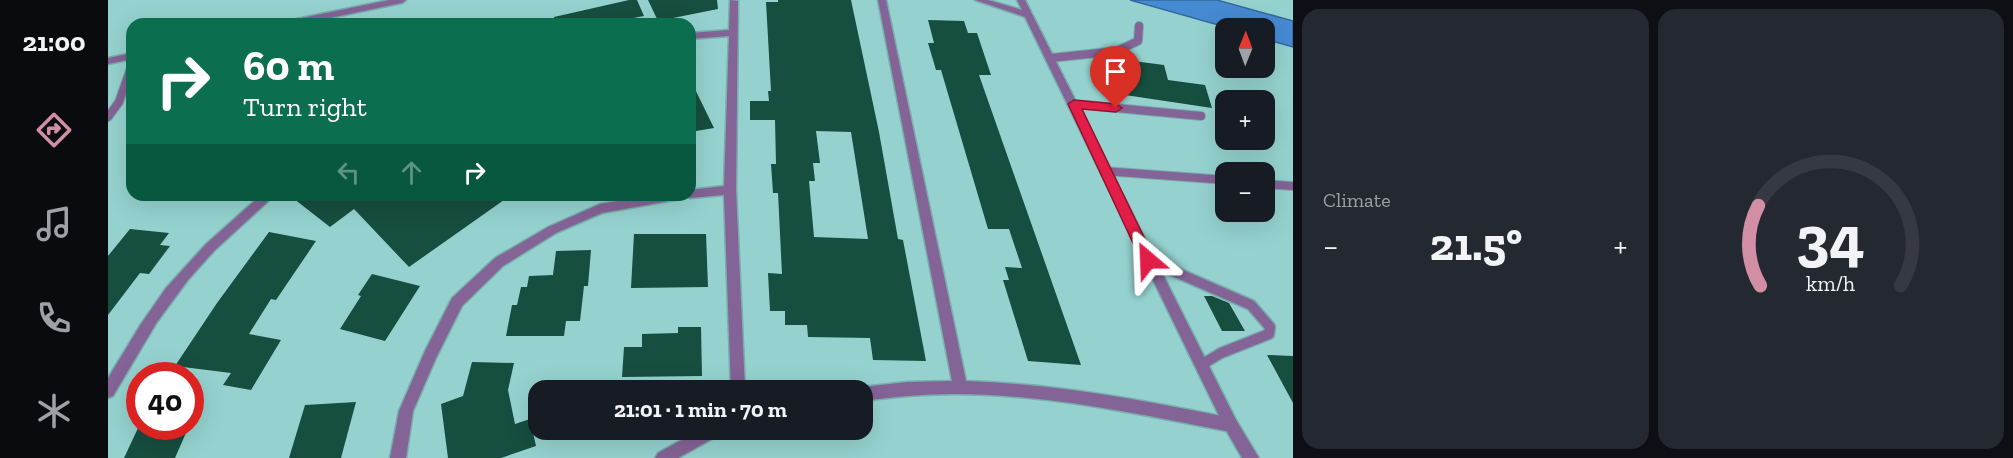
<!DOCTYPE html>
<html lang="en">
<head>
<meta charset="utf-8">
<style>
  :root { --surface:#171b24; --page:#242831; --text:#f1f3f6; --muted:#9ea1a6; --line:#363941; --accent:#d18ea4 }
  body { margin:0; font-family:"Zilla Slab",serif; background:var(--page); color:var(--text); height:100vh; display:flex; flex-direction:column; font-size:22px; white-space:nowrap }
  * { box-sizing:border-box; margin:0 }
  p { font-size:20px; color:var(--muted) }
  .icon { flex:none; width:33px; height:33px; fill:none; stroke:currentColor; stroke-width:2; stroke-linecap:round; stroke-linejoin:round }
  .map { position:relative; flex:1; overflow:hidden }
  .sheet { display:flex; flex-direction:column; gap:9px; padding:9px; background:#0d0f14; width:720px }
  .sheet>* { flex:none }
  .banner { position:absolute; left:18px; top:18px; width:570px; height:183px; border-radius:18px; box-shadow:0 6px 24px #0002; background:#0b6e4f; color:#fff; overflow:hidden }
  .needle { width:39px; rotate:1deg }
  .fabs { position:absolute; left:1107px; top:18px; display:grid; gap:12px }
  .fabs a { display:grid; place-items:center; width:60px; height:60px; border-radius:12px; background:var(--surface); box-shadow:0 6px 24px #0002; font-size:30px }
  .speed { position:absolute; left:18px; top:362px; display:flex; gap:12px; font-size:30px; font-weight:700; text-align:center }
  .speed>* { display:grid; place-content:center; width:78px; height:78px; border-radius:50%; background:var(--surface); box-shadow:0 6px 24px #0002; line-height:1 }
  .speed .limit { border:9px solid #d22; background:#fff; color:#111 }
  .pin { position:absolute; display:grid; place-items:center; width:51px; height:51px; color:#fff; margin:-62px -26px; border-radius:50% 50% 50% 0; rotate:-45deg; box-shadow:0 0 6px #0007 }
  .pin .icon { rotate:45deg }
  .me { position:absolute; width:66px; margin:-33px; rotate:334deg; stroke-linejoin:round; filter:drop-shadow(0 0 4px #0008) }
  .turn { display:flex; align-items:center; gap:21px; height:126px; padding:0 18px; font-size:27px }
  .turn .icon { width:78px; height:78px; stroke-width:2.5 }
  .turn b { display:block; font-size:42px; line-height:51px }
  .lanes { display:flex; align-items:center; height:57px; padding:0 18px; background:#0003; justify-content:center; gap:30px; direction:ltr }
  .lanes .off { opacity:.35 }
  .big { font-size:45px; font-weight:700; line-height:1.1 }
  .sheet .card { flex:1; display:flex; flex-direction:column; justify-content:center; gap:9px; min-width:0; padding:0 21px; border-radius:18px; background:var(--page) }
  .sheet .dial { align-items:center; gap:0 }
  .dial svg { height:156px; overflow:visible; fill:none; stroke:var(--line); stroke-width:7; stroke-linecap:round; text-anchor:middle }
  .dial text { fill:var(--text); stroke:none }
  .heat { display:flex; justify-content:space-between; align-items:center; font-size:33px; direction:ltr }
  .sheet .tiles { flex:1; display:grid; gap:9px; grid-template-columns:repeat(2,1fr) }
  .trip { position:absolute; left:420px; top:380px; width:345px; height:60px; border-radius:18px; background:var(--surface); box-shadow:0 6px 24px #0002; font-weight:700; line-height:60px; text-align:center }
  main { display:flex; flex:1; min-height:0 }
  .tab-bar { display:flex; flex-direction:column; width:108px; justify-content:space-around; align-items:center; background:#090b0e; color:var(--muted) }
  .tab-bar .icon { width:42px; height:42px }
  .tab-bar .on { color:var(--accent) }
  .tab-bar b { font-size:27px; color:var(--text) }
  .map>svg:first-child { display:block }
  .water { fill:#468ad3; stroke:#336a9d; stroke-width:1.5 }
  .building { fill:#164e3f; fill-rule:evenodd }
  .lines { fill:none; stroke-linecap:round; stroke-linejoin:round }
  .service-far1-casing { stroke:#78aeac; stroke-width:10 }
  .service-casing { stroke:#78aeac; stroke-width:13 }
  .minor-casing { stroke:#78aeac; stroke-width:3 }
  .tertiary-casing { stroke:#78aeac; stroke-width:3 }
  .service-far1 { stroke:#846397; stroke-width:8 }
  .service { stroke:#846397; stroke-width:10 }
  .minor { fill:#846397; fill-rule:evenodd }
  .tertiary { fill:#846397; fill-rule:evenodd }
  .route { fill:#e11d48; stroke:#92132f; stroke-width:1.5 }
</style>
</head>
<body>
<main>
<nav class="tab-bar">
<b>21:00</b>
<svg class="icon on" aria-label="directions" viewBox="0 0 24 24"><path d="M12 3l9 9-9 9-9-9zM9 14v-3h6M13 9l2 2-2 2"/></svg>
<svg class="icon" aria-label="music" viewBox="0 0 24 24"><path d="M9 18V5l10-2v13"/><circle cx="6" cy="18" r="3"/><circle cx="16" cy="16" r="3"/></svg>
<svg class="icon" aria-label="phone" viewBox="0 0 24 24"><path d="M5 4h4l2 5-3 2q2 4 5 5l2-3 5 2v4C11 20 4 13 5 4z"/></svg>
<svg class="icon" aria-label="climate" viewBox="0 0 24 24"><path d="M12 3v18M4 7l16 10M4 17L20 7"/></svg>
</nav>
<div class="map">
<svg width="1185" height="458" viewBox="0 0 1185 458">
  <rect width="100%" height="100%" fill="#95d2cf"/>
  <!-- water -->
  <path class="water" d="M1022 0H1109L1185 21V47L1157 39 1156 28H1121Z"/>
  <!-- building -->
  <path class="building" d="M521 0H529L536 16 494 24H447L446 17Z
    M540 0H609L610 9 550 21Z
    M670 0H743L771 132 790 239 795 240 818 361 765 360 762 338 700 337 699 325H677V311H662L660 273 674 274 670 193H665L663 164H668L667 120H642V101H661L660 91H663L658 2H670ZM708 131 743 132 760 239 706 237 701 181H707L705 163H712Z
    M820 20 856 21 860 33H869L883 75H871L973 365 920 361 895 280H901L897 267 914 268 901 229H880L833 70H828L820 43H826Z
    M1010 59 1056 65 1060 80 1097 85 1104 108 1017 95Z
    M582 79 606 128 582 132Z
    M181 195H403L301 267 246 209 222 227Z
    M22 229 61 233 52 245 62 246 41 274 32 273 0 315V256Z
    M161 232 208 241 168 300 163 299 141 334 173 340 143 390 115 385 123 373 67 366 109 303Z
    M526 234H598L600 287 523 288Z
    M483 250 480 286H476L472 321H458L456 336H398L404 305H409L413 287H419L421 276 445 275 448 251Z
    M264 274 312 286 277 341 232 329 253 296 250 295Z
    M1096 296H1104L1121 303 1137 331H1114Z
    M570 327H593L594 376 514 377 516 347H534V334L570 333Z
    M1159 355 1185 356V403Z
    M364 362 406 363 400 390 407 424 422 419 428 446 393 458H340L333 404 355 396Z
    M248 402 233 458H181L197 405Z
    M31 426H81L67 458H16Z"/>
  <g class="lines">
    <defs>
      <path id="service-far1" d="M943 58 1009 51 1030 41 1031 26
        M966 104 1093 116
        M0 117 11 102 24 65
        M996 171 1118 180
        M1156 184 1185 186"/>
      <path id="service" d="M1040 260 1143 305 1162 327 1161 334 1113 353 1093 365"/>
      <path id="minor" d="M622 0 630 1 628 190 637 390H623L616 195 582 198 577 196 572 199 494 213 448 233 395 266 354 306 328 358 305 411 298 458H282L291 411 317 351 344 298 387 258 440 227 492 204 546 195H582V190L616 186 621 36 582 39V33L621 30Z
        M770 0H778L858 381C948 384 1035 400 1123 418L1128 420 1130 425 1128 430 1123 432C1032 414 939 394 846 394 815 394 785 397 754 401V390H749L754 387 800 382 844 381Z
        M153 195H167L106 251 80 280 49 322 5 396 0 398V378L33 324 58 288 98 244Z
        M593 429H615L613 434 570 458H547L550 453Z"/>
      <path id="tertiary" d="M281 0H298L294 3 193 24H174L179 21Z
        M867 0H880L914 10 909 0H917L1128 420 1151 458H1134L1118 430 917 17Z
        M24 53V59L0 64V58Z"/>
    </defs>
    <!-- service-far1 casing -->
    <use href="#service-far1" class="service-far1-casing"/>
    <!-- service casing -->
    <use href="#service" class="service-casing"/>
    <!-- minor casing -->
    <use href="#minor" class="minor-casing"/>
    <!-- tertiary casing -->
    <use href="#tertiary" class="tertiary-casing"/>
    <!-- service-far1 -->
    <use href="#service-far1" class="service-far1"/>
    <!-- service -->
    <use href="#service" class="service"/>
    <!-- minor -->
    <use href="#minor" class="minor"/>
    <!-- tertiary -->
    <use href="#tertiary" class="tertiary"/>
  </g>
  <!-- route -->
  <path class="route" d="M966 100 1008 104 1014 108 1008 112 974 109 1047 260 1045 264H1035L1033 260 960 104Z"/>
</svg>
<div class="fabs">
<a><svg class="needle" viewBox="-14 -14 28 28"><path d="M0-13l5 13h-10z" fill="#e53935"/><path d="M0 13l5-13h-10z" fill="#9ea1a6"/></svg></a>
<a>+</a>
<a>−</a>
</div>
<div class="speed"><div class="limit">40</div></div>
<div class="pin" style="left:1008px;top:108px;background:#d93025"><svg class="icon" aria-label="arrive" viewBox="0 0 24 24"><path d="M6 21V4h12l-3 4 3 4H6"/></svg></div>
<svg class="me" style="left:1040px;top:260px" viewBox="-20 -20 40 40"><path d="M0-17L14 15 0 8-14 15z" fill="#e11d48" stroke="#fff" stroke-width="4"/></svg>
<div class="trip">21:01 · 1 min · 70 m</div>
<div class="banner">
<div class="turn"><svg class="icon" aria-label="right" viewBox="0 0 24 24"><path d="M7 20v-9h11M14 6l5 5-5 5"/></svg><div><b>60 m</b>Turn right</div></div>
<div class="lanes"><svg class="icon off" aria-label="left" viewBox="0 0 24 24"><path d="M17 20v-9H6M10 6l-5 5 5 5"/></svg><svg class="icon off" aria-label="ahead" viewBox="0 0 24 24"><path d="M12 20V5M6 11l6-6 6 6"/></svg><svg class="icon" aria-label="right" viewBox="0 0 24 24"><path d="M7 20v-9h11M14 6l5 5-5 5"/></svg></div>
</div>
</div>
<section class="sheet">
<div class="tiles">
<div class="card"><p>Climate</p>
<div class="heat"><a>−</a><b class="big">21.5°</b><a>+</a></div>
</div>
<div class="card dial"><svg viewBox="0 0 100 80">
<path d="M14 69A42 42 0 1 1 86 69"/>
<path d="M14 69A42 42 0 0 1 13 28" stroke="#d18ea4"/>
<text x="50" y="56" font-size="32" font-weight="700">34</text>
<text x="50" y="72" font-size="11">km/h</text>
</svg></div>
</div>
</section>
</main>
</body>
</html>
